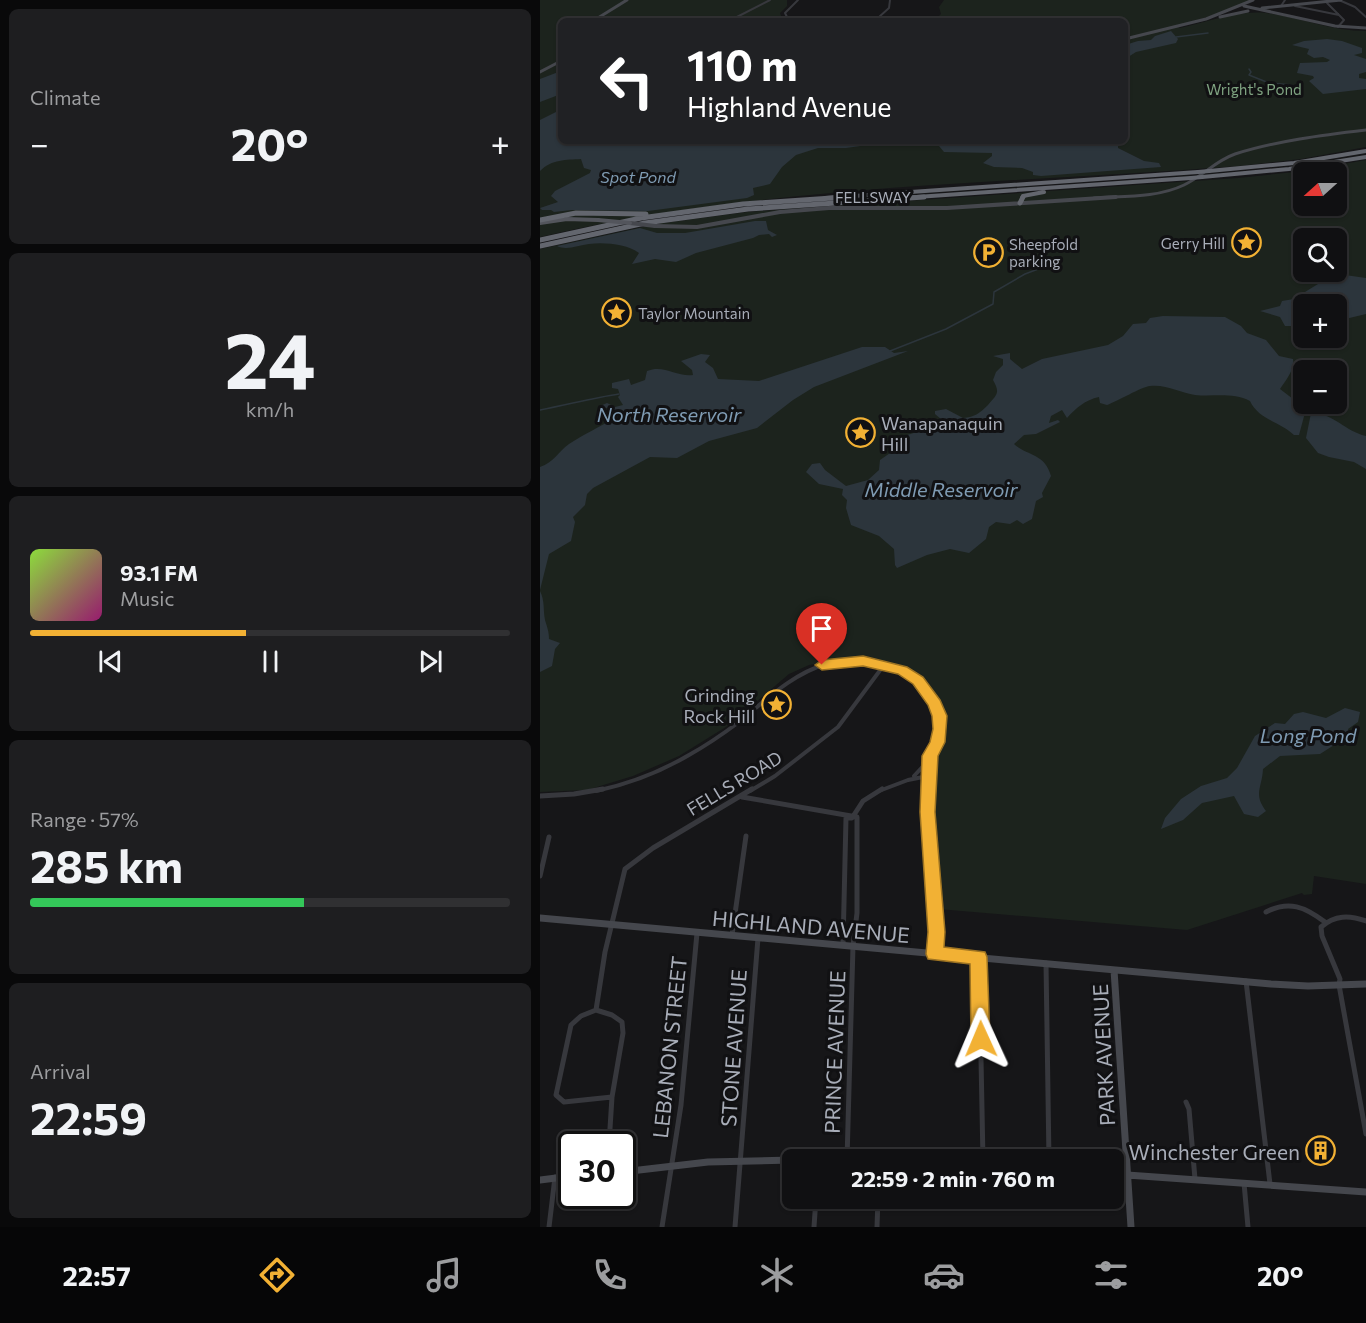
<!DOCTYPE html>
<html lang="en">
<head>
<meta charset="utf-8">
<style>
  :root { --surface:#101012; --page:#1e1e20; --text:#f1f3f6; --muted:#9c9d9f; --line:#303032; --accent:#f2b134 }
  body { margin:0; font-family:Commissioner,sans-serif; background:var(--page); color:var(--text); height:100vh; display:flex; flex-direction:column; font-size:22px; white-space:nowrap }
  * { box-sizing:border-box; margin:0 }
  p { font-size:20px; color:var(--muted) }
  .icon { flex:none; width:33px; height:33px; fill:none; stroke:currentColor; stroke-width:2; stroke-linecap:round; stroke-linejoin:round }
  .map { position:relative; flex:1; overflow:hidden }
  .sheet { display:flex; flex-direction:column; gap:9px; padding:9px; background:#09090a; width:540px }
  .sheet>* { flex:none }
  .hud { position:absolute; left:18px; top:18px; width:570px; height:126px; border-radius:9px; box-shadow:0 2px 4px #0004,0 0 0 2px var(--line); background:#202124; color:#fff; overflow:hidden }
  .needle { width:39px; rotate:249deg }
  .buttons { position:absolute; left:753px; top:162px; display:grid; gap:12px }
  .buttons a { display:grid; place-items:center; width:54px; height:54px; border-radius:9px; background:var(--surface); box-shadow:0 2px 4px #0004,0 0 0 2px var(--line); font-size:30px }
  .speed { position:absolute; left:18px; top:1131px; display:flex; gap:12px; font-size:30px; font-weight:700; text-align:center }
  .speed>* { display:grid; place-content:center; width:78px; height:78px; border-radius:50%; background:var(--surface); box-shadow:0 2px 4px #0004,0 0 0 2px var(--line); line-height:1 }
  .speed .limit { border:3px solid #111; border-radius:9px; background:#fff; color:#111 }
  .pin { position:absolute; display:grid; place-items:center; width:51px; height:51px; color:#fff; margin:-62px -26px; border-radius:50% 50% 50% 0; rotate:-45deg; box-shadow:0 0 6px #0007 }
  .pin .icon { rotate:45deg }
  .me { position:absolute; width:66px; margin:-33px; rotate:359deg; stroke-linejoin:round; filter:drop-shadow(0 0 4px #0008) }
  .turn { display:flex; align-items:center; gap:21px; height:126px; padding:0 30px; font-size:27px }
  .turn .icon { width:78px; height:78px; stroke-width:2.5 }
  .turn b { display:block; font-size:42px; line-height:51px }
  .big { font-size:45px; font-weight:700; line-height:1.1 }
  .sheet .card { flex:1; display:flex; flex-direction:column; justify-content:center; gap:9px; min-width:0; padding:0 21px; border-radius:9px; background:var(--page) }
  .sheet .dial { align-items:center; gap:0 }
  .dial b { font-size:78px; line-height:1 }
  .song { display:flex; align-items:center; gap:18px }
  .cover { width:72px; height:72px; border-radius:9px; background:linear-gradient(135deg,hsl(90 70% 55%),hsl(320 70% 35%)) }
  .played { height:6px; border-radius:3px; background:linear-gradient(90deg,var(--accent) 45%,var(--line) 45%) }
  .keys { display:flex; justify-content:space-around; direction:ltr }
  .heat { display:flex; justify-content:space-between; align-items:center; font-size:33px; direction:ltr }
  .charge { height:9px; border-radius:4px; background:linear-gradient(90deg,#34c759 57%,var(--line) 0) }
  .trip { position:absolute; left:242px; top:1149px; width:342px; height:60px; border-radius:9px; background:var(--surface); box-shadow:0 2px 4px #0004,0 0 0 2px var(--line); font-weight:700; line-height:60px; text-align:center }
  .tabs { display:flex; height:96px; justify-content:space-around; align-items:center; background:#060607; color:var(--muted) }
  .tabs .icon { width:42px; height:42px }
  .tabs .active { color:var(--accent) }
  .tabs b { font-size:27px; color:var(--text) }
  main { display:flex; flex:1; min-height:0 }
  .map>svg:first-child { display:block }
  .green { fill:#1c231d; fill-rule:evenodd }
  .water { fill:#2c353c }
  .lines { fill:none; stroke-linecap:round; stroke-linejoin:round }
  .stream { stroke:#2c353c; stroke-width:1.5 }
  .street-far2 { stroke:#37383d; stroke-width:2 }
  .street-far1 { stroke:#37383d; stroke-width:4 }
  .street { stroke:#37383d; stroke-width:5 }
  .secondary-far2 { stroke:#45474d; stroke-width:3 }
  .secondary-far1 { stroke:#45474d; stroke-width:4 }
  .secondary { stroke:#45474d; stroke-width:7 }
  .primary { stroke:#53555c; stroke-width:4 }
  .highway-far1 { stroke:#63666e; stroke-width:4 }
  .highway { stroke:#63666e; stroke-width:5 }
  .secondary-bridge { stroke:#45474d; stroke-width:4 }
  .primary-bridge { stroke:#53555c; stroke-width:4 }
  .highway-bridge { stroke:#63666e; stroke-width:4 }
  .route { fill:#f2b134; stroke:#9d7322; stroke-width:1.5 }
  .labels { text-anchor:middle; dominant-baseline:central; stroke-width:6; stroke-linejoin:round; paint-order:stroke }
  .far-park-label { font-size:15px; fill:#7fa381; stroke:#111113 }
  .far-street-label { font-size:15px; fill:#a8adb8; stroke:#111113 }
  .far-poi-label { font-size:15px; fill:#a8adb8; stroke:#111113; text-anchor:start }
  .far-water-label { font-size:16px; font-style:italic; fill:#7f9bb3; stroke:#111113 }
  .poi-label { font-size:18px; fill:#a8adb8; stroke:#111113; text-anchor:start }
  .street-label { font-size:18px; fill:#a8adb8; stroke:#111113 }
  .water-label { font-size:20px; font-style:italic; fill:#7f9bb3; stroke:#111113 }
  .near-street-label { font-size:21px; fill:#a8adb8; stroke:#111113 }
  .near-poi-label { font-size:21px; fill:#a8adb8; stroke:#111113; text-anchor:end }
</style>
</head>
<body>
<main>
<section class="sheet">
<div class="card"><p>Climate</p>
<div class="heat"><a>−</a><b class="big">20°</b><a>+</a></div>
</div>
<div class="card dial"><b>24</b><p>km/h</p></div>
<div class="card">
<div class="song"><i class="cover"></i><div><b>93.1 FM</b><p>Music</p></div></div>
<div class="played"></div>
<div class="keys"><svg class="icon" aria-label="previous" viewBox="0 0 24 24"><path d="M18 5L8 12l10 7zM5 5v14"/></svg><svg class="icon" aria-label="pause" viewBox="0 0 24 24"><path d="M8 5v14M16 5v14"/></svg><svg class="icon" aria-label="next" viewBox="0 0 24 24"><path d="M6 5l10 7-10 7zM19 5v14"/></svg></div>
</div>
<div class="card"><p>Range · 57%</p><b class="big">285 km</b><div class="charge"></div></div>
<div class="card"><p>Arrival</p><b class="big">22:59</b></div>
</section>
<div class="map">
<svg width="826" height="1227" viewBox="0 0 826 1227">
  <rect width="100%" height="100%" fill="#161618"/>
  <!-- green -->
  <path class="green" d="M0 0H247V6L240 13 243 21H21V141H585V21H380L399 16 401 14 399 7 404 0H711L671 16 636 26 640 28C668 22 697 10 726 13 759 17 791 31 826 31V147L761 159 699 166C466 184 229 184 0 237Z
    M826 160V884L774 876 772 894 764 895 762 893 647 930 398 909 387 911 381 788 395 761 401 737V714L397 699 384 681 365 668 339 660 315 657 269 665 249 674 189 725 139 756 93 776 47 790 0 792V249L116 224 207 212 698 178 764 171ZM764 172H796V206H764ZM764 238H796V272H764ZM764 304H796V338H764ZM764 370H796V404H764Z"/>
  <!-- water -->
  <path class="water" d="M631 31 638 39 636 43 596 52 585 59V45L598 41 611 40 615 36Z
    M787 39 802 41 822 48V53L814 55 826 59V72L819 74V78L826 79V89L783 94 769 81 774 78 773 76 757 73 760 63 787 62 790 60 783 57 774 58 767 54 769 49 752 45 764 41Z
    M21 71V94L0 102V79Z
    M21 102V141H578V148L604 161 619 163 621 167 501 176 493 175V172L482 168 454 167 443 163 452 156V153L404 152 399 146 357 141 306 148H278L256 155 242 167 230 184 213 188 214 195 207 198 108 211 32 210 14 212 11 210H2L0 208 18 202 11 196 15 191 50 173 51 170 44 168 41 159C26 160 12 159 0 171V120L16 112 17 106Z
    M215 221H226L228 230 237 235 232 237 229 234 219 235 213 238 156 253 136 262 115 259 92 264 99 253C87 244 64 242 49 244 38 245 27 251 17 246L100 228 117 233H145Z
    M798 274 826 278V314L797 321 796 304H764L763 328 755 330 751 326H745L740 317 720 311 740 306 742 301 766 297 765 292 778 284 780 277Z
    M623 316 685 317 701 326 707 333 726 340 739 356 753 359C755 370 745 381 740 389L766 409 759 435H754C740 422 718 419 710 401 693 392 673 397 655 395 641 393 626 384 610 386 601 387 578 401 567 405L560 403 559 397C545 400 536 408 527 418L522 410 511 416 509 423 518 420 520 422 496 434 484 435 474 444C487 456 505 453 511 476L502 493 503 497 496 501 492 519 483 524 477 520 470 524 456 522 449 527 446 539 429 553 410 549 387 555 357 568 355 565 354 549 339 536 311 525 306 508 307 500 302 495 303 489 279 484 266 472 272 464 280 463 285 470 306 486 328 480 339 470 340 460 353 451 352 446 364 436 380 431 402 420 395 414V411L406 409 423 418C435 417 440 413 448 405 456 395 461 394 453 380L456 372 463 365V359L453 356 470 353V359L482 369 502 359 568 345 583 336 593 324 606 323 610 318Z
    M322 347H345L354 353 368 351 274 387 253 400 217 428 169 441 137 458 110 457 53 488 47 494 45 505 33 517 35 522 31 541 9 554 0 590V467C14 462 18 452 29 444 44 434 60 427 74 418L73 410 60 406 67 403 75 407 83 405 78 397 80 395 78 389 72 388V383L89 379 91 385 105 380 107 371C124 364 136 377 153 375L152 370 141 361 161 354 170 355 165 362 173 368 178 379 219 381Z
    M771 413C796 414 804 431 826 436V469L814 462 789 457 778 453 766 438Z
    M0 591C5 601 3 610 5 620 7 627 9 631 9 639L20 643 15 649 12 666 0 672Z
    M805 708 820 712 818 722 808 729 810 735 780 754 740 756 723 769C722 788 713 794 726 811L718 817 704 814 694 796 662 803 643 820 621 829 625 818 641 799 661 786 687 778 697 768 715 736 735 723 745 724 754 714 763 712 786 718Z"/>
  <g class="lines">
    <!-- stream -->
    <path class="stream" d="M636 37 668 33
      M709 69 711 72 709 75 729 83 751 85
      M350 351 406 329 453 304 454 292 485 274 522 260
      M0 410C27 405 52 398 79 394"/>
    <!-- street-far2 -->
    <path class="street-far2" d="M799 0 815 7 826 17
      M787 3 804 20 798 27
      M741 6 745 0
      M755 6 799 15
      M189 21 230 0
      M249 21 245 13 258 0
      M343 21 339 17 349 8 350 0"/>
    <!-- street-far1 -->
    <path class="street-far1" d="M374 776 389 760
      M56 791C89 784 120 772 149 755 167 745 183 734 199 722 225 701 252 674 286 664 307 658 328 662 349 667 373 672 393 691 399 715 403 730 395 740 391 754 388 766 388 779 387 791
      M210 791 235 776 298 727 344 665
      M339 791 368 780 388 776"/>
    <!-- street -->
    <path class="street" d="M387 789 395 918 394 953
      M0 796 34 794 63 789
      M202 797 317 817V913L313 946 307 1160
      M0 876 9 837
      M726 912C749 900 765 907 785 922
      M826 921C809 915 795 915 781 927L782 936 800 979 799 985 826 1134
      M192 935 206 836
      M303 945 306 818H312L323 801 342 789
      M439 957 443 1160
      M506 963 509 1160
      M706 981 730 1184
      M56 1010 41 1016 31 1025 16 1095 24 1102 72 1097
      M646 1102 649 1109 655 1179
      M69 1144 72 1097 83 1033 82 1022 72 1015 56 1010 65 952 85 869 113 848 212 789
      M704 1183 708 1227
      M9 1227 15 1177
      M122 1227 141 1105 157 933
      M195 1227 218 938
      M274 1227 276 1198
      M337 1227 338 1198"/>
    <!-- secondary-far2 -->
    <path class="secondary-far2" d="M704 6 795 26 826 28
      M722 8 801 0
      M680 17 708 11
      M53 21 87 0
      M585 39 666 19 713 0
      M0 72 21 61
      M554 198C583 196 617 198 644 185 663 176 675 161 695 154 736 141 783 135 826 130"/>
    <!-- secondary-far1 -->
    <path class="secondary-far1" d="M115 226 157 227 240 212 289 208H407L576 197"/>
    <!-- secondary -->
    <path class="secondary" d="M0 918 731 984 768 986 826 984
      M574 970 591 1227
      M82 1172 168 1162 252 1160
      M573 1174 826 1192
      M0 1180 32 1176"/>
    <!-- primary -->
    <path class="primary" d="M0 223 27 219 58 220"/>
    <!-- highway-far1 -->
    <path class="highway-far1" d="M669 171 754 163 826 151
      M662 177 749 169 826 157
      M285 198 658 172
      M362 198 651 178
      M482 198 483 196 504 192"/>
    <!-- highway -->
    <path class="highway" d="M480 203 483 197
      M0 220 36 213 106 214
      M0 240 101 218 203 204 307 197
      M0 246 105 223 208 209 384 197"/>
    <!-- secondary-bridge -->
    <path class="secondary-bridge" d="M90 223 115 226"/>
    <!-- primary-bridge -->
    <path class="primary-bridge" d="M58 220 90 223"/>
    <!-- highway-bridge -->
    <path class="highway-bridge" d="M658 172 669 171
      M651 178 662 177"/>
  </g>
  <!-- route -->
  <path class="route" d="M323 656 367 667 383 677 400 700 407 716 405 742 398 756 395 812 405 932 404 947 445 952 447 957 450 1039 447 1045 441 1048 434 1045 431 1039 430 964 388 959 386 954 388 932 380 812 382 756 390 742 393 729 392 716 388 705 373 684 358 674 323 666 282 670 275 665 282 660Z"/>
  <!-- icons -->
  <defs>
    <symbol id="sight-ring" viewBox="-11 -11 22 22"><circle r="9.5" fill="#111113" stroke="#f2b134" stroke-width="1.5"/><path d="M0-6L1.8-2.2L6-1.7L2.9 1.2L3.7 5.4L0 3.3L-3.7 5.4L-2.9 1.2L-6-1.7L-1.8-2.2Z" fill="#f2b134"/></symbol>
    <symbol id="parking-ring" viewBox="-11 -11 22 22"><circle r="9.5" fill="#111113" stroke="#f2b134" stroke-width="1.5"/><path d="M-3.5-5.5H1a3.5 3.5 0 0 1 0 7H-1V5.5H-3.5ZM-1-3.4V-.6H.8a1.4 1.4 0 0 0 0-2.8Z" fill="#f2b134"/></symbol>
    <symbol id="building-ring" viewBox="-11 -11 22 22"><circle r="9.5" fill="#111113" stroke="#f2b134" stroke-width="1.5"/><path d="M-4-6H4V6H1V3H-1V6H-4ZM-2.5-4.3h1.7v1.8h-1.7ZM.8-4.3h1.7v1.8H.8ZM-2.5-1h1.7V.8h-1.7ZM.8-1h1.7V.8H.8Z" fill="#f2b134"/></symbol>
  </defs>
  <g fill-rule="evenodd">
    <use href="#sight-ring" x="690" y="226" width="33" height="33"/>
    <use href="#parking-ring" x="432" y="236" width="33" height="33"/>
    <use href="#sight-ring" x="60" y="296" width="33" height="33"/>
    <use href="#sight-ring" x="304" y="416" width="33" height="33"/>
    <use href="#sight-ring" x="220" y="688" width="33" height="33"/>
    <use href="#building-ring" x="764" y="1134" width="33" height="33"/>
  </g>
  <g class="labels">
    <!-- far-park labels -->
    <g class="far-park-label">
      <text x="714" y="89">Wright's Pond</text>
    </g>
    <!-- far-street labels -->
    <g class="far-street-label">
      <text x="333" y="197">FELLSWAY</text>
    </g>
    <!-- far-poi labels -->
    <g class="far-poi-label">
      <text x="685" y="243" text-anchor="end">Gerry Hill</text>
      <text x="469" y="244">Sheepfold<tspan x="469" dy="17">parking</tspan></text>
      <text x="98" y="313">Taylor Mountain</text>
    </g>
    <!-- far-water labels -->
    <g class="far-water-label">
      <text x="98" y="176">Spot Pond</text>
    </g>
    <!-- poi labels -->
    <g class="poi-label">
      <text x="341" y="423">Wanapanaquin<tspan x="341" dy="21">Hill</tspan></text>
      <text x="215" y="695" text-anchor="end">Grinding<tspan x="215" dy="21">Rock Hill</tspan></text>
    </g>
    <!-- street labels -->
    <g class="street-label">
      <text transform="translate(194 783) rotate(-31)">FELLS ROAD</text>
    </g>
    <!-- water labels -->
    <g class="water-label">
      <text x="129" y="414">North Reservoir</text>
      <text x="401" y="489">Middle Reservoir</text>
      <text x="768" y="735">Long Pond</text>
    </g>
    <!-- near-street labels -->
    <g class="near-street-label">
      <text transform="translate(271 926) rotate(5)">HIGHLAND AVENUE</text>
      <text transform="translate(129 1047) rotate(-84)">LEBANON STREET</text>
      <text transform="translate(193 1048) rotate(-86)">STONE AVENUE</text>
      <text transform="translate(294 1052) rotate(-88)">PRINCE AVENUE</text>
      <text transform="translate(563 1055) rotate(-93)">PARK AVENUE</text>
    </g>
    <!-- near-poi labels -->
    <g class="near-poi-label">
      <text x="760" y="1151">Winchester Green</text>
    </g>
  </g>
</svg>
<div class="buttons">
<a><svg class="needle" viewBox="-14 -14 28 28"><path d="M0-13l5 13h-10z" fill="#e53935"/><path d="M0 13l5-13h-10z" fill="#9c9d9f"/></svg></a>
<a><svg class="icon" aria-label="search" viewBox="0 0 24 24"><circle cx="10" cy="10" r="6"/><path d="M15 15l6 6"/></svg></a>
<a>+</a>
<a>−</a>
</div>
<div class="speed"><div class="limit">30</div></div>
<div class="pin" style="left:282px;top:665px;background:#d93025"><svg class="icon" aria-label="arrive" viewBox="0 0 24 24"><path d="M6 21V4h12l-3 4 3 4H6"/></svg></div>
<svg class="me" style="left:441px;top:1039px" viewBox="-20 -20 40 40"><path d="M0-17L14 15 0 8-14 15z" fill="#f2b134" stroke="#fff" stroke-width="4"/></svg>
<div class="trip">22:59 · 2 min · 760 m</div>
<div class="hud">
<div class="turn"><svg class="icon" aria-label="left" viewBox="0 0 24 24"><path d="M17 20v-9H6M10 6l-5 5 5 5"/></svg><div><b>110 m</b>Highland Avenue</div></div>
</div>
</div>
</main>
<nav class="tabs">
<b>22:57</b>
<svg class="icon active" aria-label="directions" viewBox="0 0 24 24"><path d="M12 3l9 9-9 9-9-9zM9 14v-3h6M13 9l2 2-2 2"/></svg>
<svg class="icon" aria-label="music" viewBox="0 0 24 24"><path d="M9 18V5l10-2v13"/><circle cx="6" cy="18" r="3"/><circle cx="16" cy="16" r="3"/></svg>
<svg class="icon" aria-label="phone" viewBox="0 0 24 24"><path d="M5 4h4l2 5-3 2q2 4 5 5l2-3 5 2v4C11 20 4 13 5 4z"/></svg>
<svg class="icon" aria-label="climate" viewBox="0 0 24 24"><path d="M12 3v18M4 7l16 10M4 17L20 7"/></svg>
<svg class="icon" aria-label="car" viewBox="0 0 24 24"><path d="M5 17H2v-5l4-1 3-4h7l3 4 3 1v5h-3M9 17h6M6 11h13"/><circle cx="7" cy="17" r="2"/><circle cx="17" cy="17" r="2"/></svg>
<svg class="icon" aria-label="filters" viewBox="0 0 24 24"><path d="M4 7h16M4 17h16"/><circle cx="9" cy="7" r="2"/><circle cx="15" cy="17" r="2"/></svg>
<b>20°</b>
</nav>
</body>
</html>
